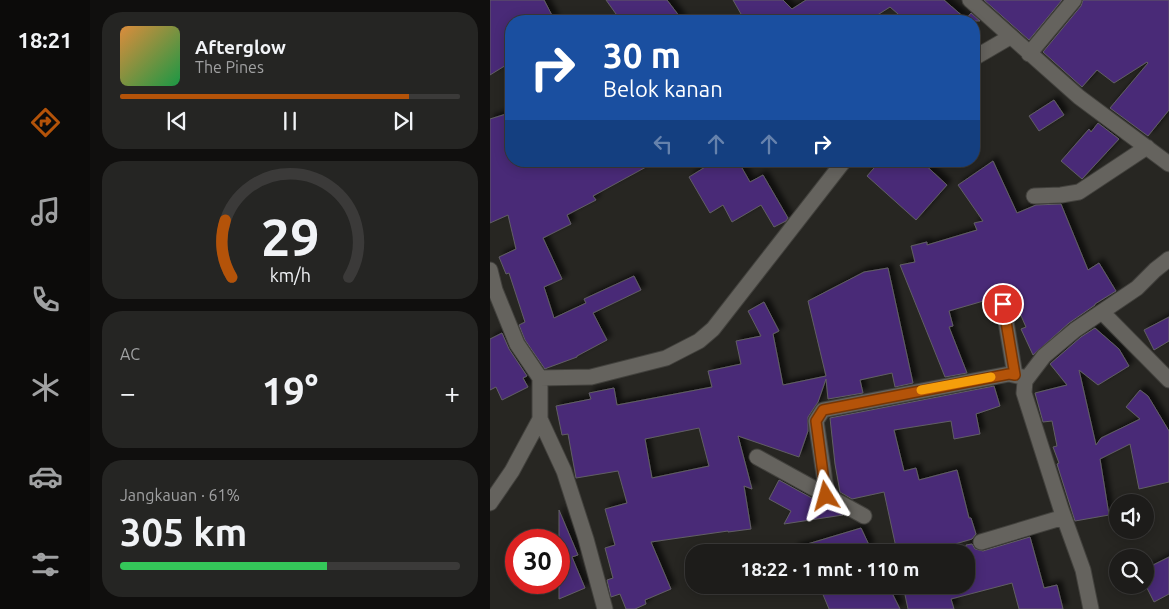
<!DOCTYPE html>
<html lang="id">
<head>
<meta charset="utf-8">
<style>
  :root { --surface:#1d1c1a; --page:#252523; --text:#f1f3f6; --muted:#a0a1a2; --line:#3b3a39; --accent:#b45309 }
  body { margin:0; font-family:Ubuntu,sans-serif; background:var(--page); color:var(--text); height:100vh; display:flex; flex-direction:column; font-size:19px; white-space:nowrap }
  * { box-sizing:border-box; margin:0 }
  p { font-size:16px; color:var(--muted) }
  .icon { flex:none; width:28px; height:28px; fill:none; stroke:currentColor; stroke-width:2; stroke-linecap:round; stroke-linejoin:round }
  .map { position:relative; flex:1; overflow:hidden }
  .sheet { display:flex; flex-direction:column; gap:12px; padding:12px; background:#100f0e; width:400px }
  .sheet>* { flex:none }
  .guide { position:absolute; left:15px; top:15px; width:475px; height:152px; border-radius:20px; box-shadow:0 2px 12px #0003,0 0 0 1px var(--line); background:#1a4fa0; color:#fff; overflow:hidden }
  .buttons { position:absolute; left:619px; top:494px; display:grid; gap:10px }
  .buttons a { display:grid; place-items:center; width:45px; height:45px; border-radius:50%; background:var(--surface); box-shadow:0 2px 12px #0003,0 0 0 1px var(--line); font-size:25px }
  .speed { position:absolute; left:15px; top:529px; display:flex; gap:10px; font-size:25px; font-weight:700; text-align:center }
  .speed>* { display:grid; place-content:center; width:65px; height:65px; border-radius:50%; background:var(--surface); box-shadow:0 2px 12px #0003,0 0 0 1px var(--line); line-height:1 }
  .speed .limit { border:8px solid #d22; background:#fff; color:#111 }
  .pin { position:absolute; display:grid; place-items:center; width:42px; height:42px; color:#fff; margin:-21px; border:2px solid #fff; border-radius:50%; box-shadow:0 1px 5px #0007 }
  .me { position:absolute; width:55px; margin:-28px; rotate:352deg; stroke-linejoin:round; filter:drop-shadow(0 0 4px #0008) }
  .turn { display:flex; align-items:center; gap:18px; height:105px; padding:0 15px; font-size:22px }
  .turn .icon { width:65px; height:65px; stroke-width:2.5 }
  .turn b { display:block; font-size:35px; line-height:42px }
  .lanes { display:flex; align-items:center; height:48px; padding:0 15px; background:#0003; justify-content:center; gap:25px; direction:ltr }
  .lanes .off { opacity:.35 }
  .big { font-size:38px; font-weight:700; line-height:1.1 }
  .sheet .tile { flex:1; display:flex; flex-direction:column; justify-content:center; gap:8px; min-width:0; padding:0 18px; border-radius:20px; background:var(--page) }
  .sheet .dial { align-items:center; gap:0 }
  .dial svg { height:130px; overflow:visible; fill:none; stroke:var(--line); stroke-width:7; stroke-linecap:round; text-anchor:middle }
  .dial text { fill:var(--text); stroke:none }
  .song { display:flex; align-items:center; gap:15px }
  .cover { width:60px; height:60px; border-radius:8px; background:linear-gradient(135deg,hsl(30 70% 55%),hsl(140 70% 35%)) }
  .played { height:5px; border-radius:2px; background:linear-gradient(90deg,var(--accent) 85%,var(--line) 85%) }
  .keys { display:flex; justify-content:space-around; direction:ltr }
  .heat { display:flex; justify-content:space-between; align-items:center; font-size:28px; direction:ltr }
  .charge { height:8px; border-radius:4px; background:linear-gradient(90deg,#34c759 61%,var(--line) 0) }
  .trip { position:absolute; left:195px; top:544px; width:290px; height:50px; border-radius:20px; background:var(--surface); box-shadow:0 2px 12px #0003,0 0 0 1px var(--line); font-weight:700; line-height:50px; text-align:center }
  main { display:flex; flex:1; min-height:0 }
  .tabs { display:flex; flex-direction:column; width:90px; justify-content:space-around; align-items:center; background:#0c0b0a; color:var(--muted) }
  .tabs .icon { width:35px; height:35px }
  .tabs .current { color:var(--accent) }
  .tabs b { font-size:22px; color:var(--text) }
  .map>svg:first-child { display:block }
  .building { fill:#4a2977; stroke:#615f64; fill-rule:evenodd; filter:url(#shadow) }
  .lines { fill:none; stroke-linecap:round; stroke-linejoin:round }
  .minor-casing { stroke:#42413d; stroke-width:17 }
  .minor { stroke:#65635e; stroke-width:15 }
  .route-casing { stroke:#753606; stroke-width:12 }
  .route { stroke:#b45309; stroke-width:9 }
  .slow { stroke:#f59e0b; stroke-width:9 }
</style>
</head>
<body>
<main>
<nav class="tabs">
<b>18:21</b>
<svg class="icon current" aria-label="directions" viewBox="0 0 24 24"><path d="M12 3l9 9-9 9-9-9zM9 14v-3h6M13 9l2 2-2 2"/></svg>
<svg class="icon" aria-label="music" viewBox="0 0 24 24"><path d="M9 18V5l10-2v13"/><circle cx="6" cy="18" r="3"/><circle cx="16" cy="16" r="3"/></svg>
<svg class="icon" aria-label="phone" viewBox="0 0 24 24"><path d="M5 4h4l2 5-3 2q2 4 5 5l2-3 5 2v4C11 20 4 13 5 4z"/></svg>
<svg class="icon" aria-label="climate" viewBox="0 0 24 24"><path d="M12 3v18M4 7l16 10M4 17L20 7"/></svg>
<svg class="icon" aria-label="car" viewBox="0 0 24 24"><path d="M5 17H2v-5l4-1 3-4h7l3 4 3 1v5h-3M9 17h6M6 11h13"/><circle cx="7" cy="17" r="2"/><circle cx="17" cy="17" r="2"/></svg>
<svg class="icon" aria-label="filters" viewBox="0 0 24 24"><path d="M4 7h16M4 17h16"/><circle cx="9" cy="7" r="2"/><circle cx="15" cy="17" r="2"/></svg>
</nav>
<section class="sheet">
<div class="tile">
<div class="song"><i class="cover"></i><div><b>Afterglow</b><p>The Pines</p></div></div>
<div class="played"></div>
<div class="keys"><svg class="icon" aria-label="previous" viewBox="0 0 24 24"><path d="M18 5L8 12l10 7zM5 5v14"/></svg><svg class="icon" aria-label="pause" viewBox="0 0 24 24"><path d="M8 5v14M16 5v14"/></svg><svg class="icon" aria-label="next" viewBox="0 0 24 24"><path d="M6 5l10 7-10 7zM19 5v14"/></svg></div>
</div>
<div class="tile dial"><svg viewBox="0 0 100 80">
<path d="M14 69A42 42 0 1 1 86 69"/>
<path d="M14 69A42 42 0 0 1 10 34" stroke="#b45309"/>
<text x="50" y="56" font-size="32" font-weight="700">29</text>
<text x="50" y="72" font-size="11">km/h</text>
</svg></div>
<div class="tile"><p>AC</p>
<div class="heat"><a>−</a><b class="big">19°</b><a>+</a></div>
</div>
<div class="tile"><p>Jangkauan · 61%</p><b class="big">305 km</b><div class="charge"></div></div>
</section>
<div class="map">
<svg width="679" height="609" viewBox="0 0 679 609">
  <defs>
    <filter id="shadow"><feDropShadow dx="4.5" dy="-4.5" stdDeviation="2.5" flood-color="#0009"/></filter>
  </defs>
  <rect width="100%" height="100%" fill="#272622"/>
  <!-- building -->
  <path class="building" d="M0 0H54L65 21H21V62L0 75Z
    M116 0H177L193 21H131Z
    M243 0H293L302 9 316 0H454L476 19 481 13 490 21H416L400 7 378 21H255Z
    M494 0H572L539 40Z
    M593 0H679V110L658 136 620 108 658 63 657 62 624 83 607 70 592 87 553 52 591 6Z
    M564 100 574 115 549 131 539 116Z
    M16 114 21 133V161H167L103 196 106 200 77 215 81 224 53 238 72 279 54 287 64 318 96 303 94 299 144 276 151 290 103 313 117 340 87 356V357L57 368 55 369 35 340 29 325 35 322 19 273 16 274 9 257 26 249 18 215 0 223V119Z
    M608 123 629 139 592 179 571 161 599 129 601 132Z
    M225 161H248L260 182 273 175 298 218 296 221 284 227 271 205 242 222 233 205 220 213 199 177Z
    M390 161H431L457 185 426 220 377 176Z
    M503 161 527 213 546 205 571 204 598 270 609 263 626 291 605 304V305L579 323 543 355 531 329 536 327 521 293 459 311 463 326 459 327 477 373 455 377 410 265 425 262 421 246 437 242V245L487 230 484 223 493 221 468 185Z
    M398 268 423 383 405 387 402 373 370 380 373 393 338 399 336 379 328 402 318 417V431L309 457 248 436 262 489 254 486 261 529 238 532V531L161 542 181 589 155 600 156 604 145 609H136L130 594 121 597 117 580 123 578 115 548 125 545 115 509 137 503 128 471 86 478 78 434 72 435 66 406 101 399 99 393 124 388 127 405 222 387 218 371 251 364 246 341 271 336 258 311 274 302 289 331 283 334 293 385 336 376 318 301 374 272ZM209 428 219 466 162 478 155 439Z
    M679 317V341L664 350 654 330Z
    M605 328 629 349 639 366 608 385 589 370 606 445 611 438 650 419 636 407 650 390 658 396 679 431V482L649 489 640 444 610 459 619 515 585 521 567 464 569 463 563 447 567 446 562 421 553 422 545 393 577 385 560 364 591 337Z
    M12 333 19 349 37 376 33 378 38 387 12 400 6 387 0 390V339Z
    M504 386 510 406 486 414 490 434 464 439 461 421 404 430 414 471 426 468 429 480 467 470 479 518H481L486 534 482 539 455 547 423 552H407L394 492 362 499 350 492 345 464 340 418Z
    M289 480 307 490 353 515 294 524 301 511 279 499Z
    M69 510 88 555 82 557 95 588 69 599Z
    M371 528 380 547 369 552H304V548Z
    M540 537 554 588 567 585 573 609H529L522 583 461 599 464 609H418L413 585H476V545L482 544 485 549 493 551Z
    M679 557V594L664 602 655 584V569Z
    M329 585H398L410 609H339Z"/>
  <g class="lines">
    <defs>
      <path id="minor" d="M480 0 589 97 679 164
        M539 54 584 0
        M484 58 520 37
        M544 196 571 195 589 192 657 147
        M0 270 5 290 27 344 50 378
        M513 304 525 375
        M613 313 679 380
        M50 419 74 471 96 539 115 609
        M267 457 374 516
        M337 495 326 421 333 410 519 374 537 378
        M0 503 22 471 50 419V378L101 377 176 358 209 341 223 329 354 161
        M491 542 574 517
        M601 609 593 570 571 509 534 393 535 381 554 356 585 330 647 288 665 270 679 259"/>
    </defs>
    <!-- minor casing -->
    <use href="#minor" class="minor-casing"/>
    <!-- minor -->
    <use href="#minor" class="minor"/>
  </g>
  <g class="lines">
    <defs>
      <path id="route" d="M336 496 326 421 333 410 519 374 525 375 513 304"/>
    </defs>
    <!-- route casing -->
    <use href="#route" class="route-casing"/>
    <!-- route -->
    <use href="#route" class="route"/>
    <!-- slow -->
    <path class="slow" d="M431 390 501 377"/>
  </g>
</svg>
<div class="buttons">
<a><svg class="icon" aria-label="sound" viewBox="0 0 24 24"><path d="M4 9h4l5-4v14l-5-4H4zM17 9q2 3 0 6"/></svg></a>
<a><svg class="icon" aria-label="search" viewBox="0 0 24 24"><circle cx="10" cy="10" r="6"/><path d="M15 15l6 6"/></svg></a>
</div>
<div class="speed"><div class="limit">30</div></div>
<div class="pin" style="left:513px;top:304px;background:#d93025"><svg class="icon" aria-label="arrive" viewBox="0 0 24 24"><path d="M6 21V4h12l-3 4 3 4H6"/></svg></div>
<svg class="me" style="left:336px;top:496px" viewBox="-20 -20 40 40"><path d="M0-17L14 15 0 8-14 15z" fill="#b45309" stroke="#fff" stroke-width="4"/></svg>
<div class="trip">18:22 · 1 mnt · 110 m</div>
<div class="guide">
<div class="turn"><svg class="icon" aria-label="right" viewBox="0 0 24 24"><path d="M7 20v-9h11M14 6l5 5-5 5"/></svg><div><b>30 m</b>Belok kanan</div></div>
<div class="lanes"><svg class="icon off" aria-label="left" viewBox="0 0 24 24"><path d="M17 20v-9H6M10 6l-5 5 5 5"/></svg><svg class="icon off" aria-label="ahead" viewBox="0 0 24 24"><path d="M12 20V5M6 11l6-6 6 6"/></svg><svg class="icon off" aria-label="ahead" viewBox="0 0 24 24"><path d="M12 20V5M6 11l6-6 6 6"/></svg><svg class="icon" aria-label="right" viewBox="0 0 24 24"><path d="M7 20v-9h11M14 6l5 5-5 5"/></svg></div>
</div>
</div>
</main>
</body>
</html>
